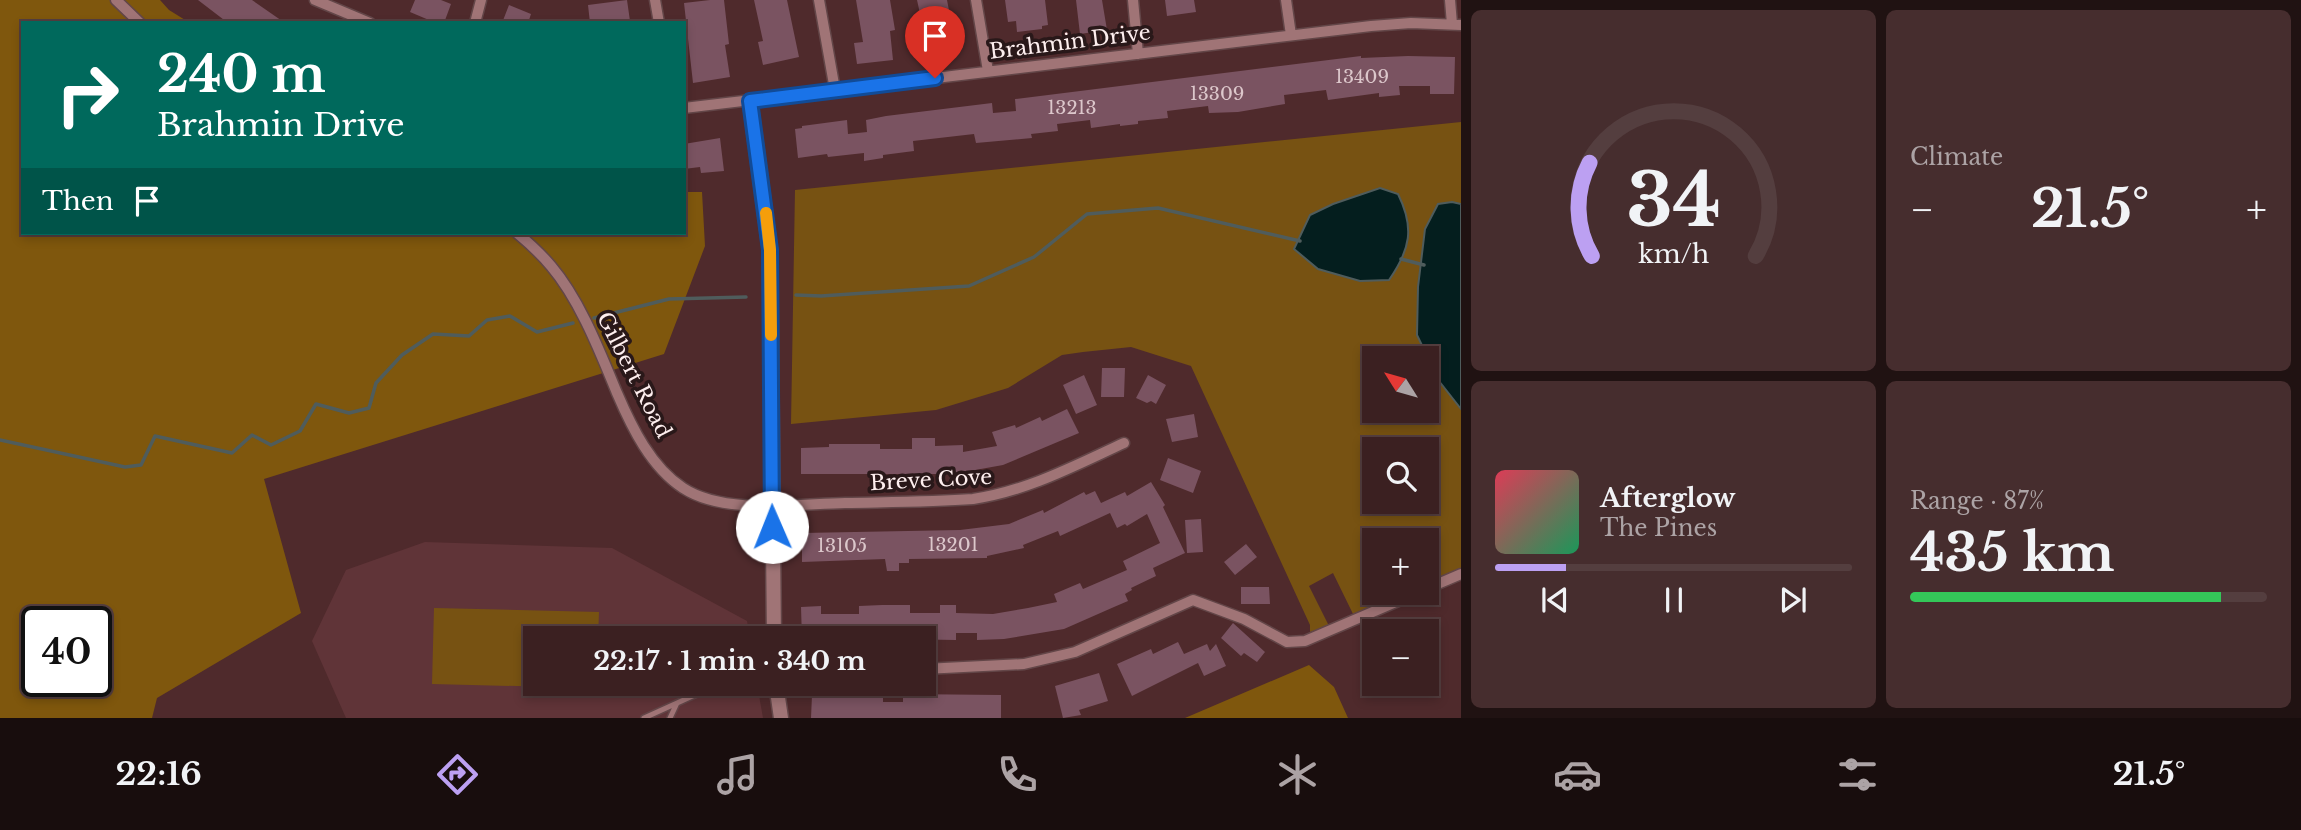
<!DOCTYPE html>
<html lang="en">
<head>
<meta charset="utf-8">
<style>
  :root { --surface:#3b2021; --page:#462d2e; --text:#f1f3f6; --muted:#aca3a5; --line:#543e3f; --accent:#bca0f2 }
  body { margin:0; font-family:"Libre Baskerville",serif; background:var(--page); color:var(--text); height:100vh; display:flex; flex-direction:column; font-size:26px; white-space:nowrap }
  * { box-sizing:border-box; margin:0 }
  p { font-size:23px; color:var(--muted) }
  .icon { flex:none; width:38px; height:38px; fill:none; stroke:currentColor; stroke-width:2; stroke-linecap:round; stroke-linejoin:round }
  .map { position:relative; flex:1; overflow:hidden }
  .sheet { display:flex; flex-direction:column; gap:10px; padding:10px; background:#201212; width:840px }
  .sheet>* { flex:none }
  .guide { position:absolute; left:21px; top:21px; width:665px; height:214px; border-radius:0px; box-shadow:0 4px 10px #0003,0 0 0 2px var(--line); background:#00695c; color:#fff; overflow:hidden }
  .needle { width:46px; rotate:307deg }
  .buttons { position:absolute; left:1362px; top:346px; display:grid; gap:14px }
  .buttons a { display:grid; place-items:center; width:77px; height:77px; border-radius:0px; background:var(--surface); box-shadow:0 4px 10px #0003,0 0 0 2px var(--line); font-size:35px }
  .speed { position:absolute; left:21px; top:606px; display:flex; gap:14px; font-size:35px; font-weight:700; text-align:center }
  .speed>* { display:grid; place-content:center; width:91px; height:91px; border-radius:50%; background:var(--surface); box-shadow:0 4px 10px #0003,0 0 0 2px var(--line); line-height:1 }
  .speed .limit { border:4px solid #111; border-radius:10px; background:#fff; color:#111 }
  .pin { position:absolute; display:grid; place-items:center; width:60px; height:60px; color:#fff; margin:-72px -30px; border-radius:50% 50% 50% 0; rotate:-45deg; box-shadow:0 0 7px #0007 }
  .pin .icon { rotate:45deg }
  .me { position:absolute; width:77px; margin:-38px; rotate:359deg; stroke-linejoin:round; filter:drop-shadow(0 0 5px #0008) }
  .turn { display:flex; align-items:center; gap:24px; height:147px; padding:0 21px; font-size:32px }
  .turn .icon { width:91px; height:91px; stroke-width:2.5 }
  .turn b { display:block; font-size:49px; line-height:60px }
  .then { display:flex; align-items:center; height:66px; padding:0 21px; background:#0003; gap:14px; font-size:26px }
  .big { font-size:52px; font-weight:700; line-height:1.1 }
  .sheet .widget { flex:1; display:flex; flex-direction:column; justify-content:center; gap:10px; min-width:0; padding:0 24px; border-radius:10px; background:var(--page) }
  .sheet .dial { align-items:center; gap:0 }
  .dial svg { height:182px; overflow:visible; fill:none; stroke:var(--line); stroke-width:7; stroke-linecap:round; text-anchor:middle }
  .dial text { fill:var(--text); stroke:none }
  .song { display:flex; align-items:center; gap:21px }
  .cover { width:84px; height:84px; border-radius:10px; background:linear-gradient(135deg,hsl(350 70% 55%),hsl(150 70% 35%)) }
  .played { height:7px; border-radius:4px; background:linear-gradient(90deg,var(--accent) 20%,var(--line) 20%) }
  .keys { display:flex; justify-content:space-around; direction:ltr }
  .heat { display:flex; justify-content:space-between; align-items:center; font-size:38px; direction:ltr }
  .charge { height:10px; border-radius:5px; background:linear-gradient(90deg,#34c759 87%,var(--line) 0) }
  .sheet .tiles { flex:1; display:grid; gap:10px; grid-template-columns:repeat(2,1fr) }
  .trip { position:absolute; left:523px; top:626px; width:413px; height:70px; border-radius:0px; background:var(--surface); box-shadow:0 4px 10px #0003,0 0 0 2px var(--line); font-weight:700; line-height:70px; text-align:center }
  .tabs { display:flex; height:112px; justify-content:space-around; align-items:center; background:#180d0d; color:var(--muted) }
  .tabs .icon { width:49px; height:49px }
  .tabs .active { color:var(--accent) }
  .tabs b { font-size:32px; color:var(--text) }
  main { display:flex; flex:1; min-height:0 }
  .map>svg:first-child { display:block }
  .built { fill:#603438 }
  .green { fill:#775212; fill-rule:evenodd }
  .forest { fill:#7f570d; fill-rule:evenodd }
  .water { fill:#041e1e; stroke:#4f5c5c; stroke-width:2 }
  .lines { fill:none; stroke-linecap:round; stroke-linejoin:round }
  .stream { stroke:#4f5c5c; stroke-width:3.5 }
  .building { fill:#7a5361 }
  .service-casing { stroke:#634648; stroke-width:8 }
  .minor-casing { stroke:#634648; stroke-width:13 }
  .tertiary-casing { stroke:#634648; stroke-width:17 }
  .service { stroke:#a07476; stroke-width:5 }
  .minor { stroke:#a07476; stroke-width:10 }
  .tertiary { stroke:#a07476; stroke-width:14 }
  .route-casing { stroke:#114b97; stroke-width:18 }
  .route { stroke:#1a73e8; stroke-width:12 }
  .slow { stroke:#f59e0b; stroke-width:12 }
  .labels { text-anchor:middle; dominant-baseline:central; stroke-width:7; stroke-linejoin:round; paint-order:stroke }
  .number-label { font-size:18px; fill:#dcc7cb }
  .street-label { font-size:21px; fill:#fdeeee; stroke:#291819 }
</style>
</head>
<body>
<main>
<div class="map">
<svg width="1461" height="718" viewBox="0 0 1461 718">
  <rect width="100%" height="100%" fill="#4f2a2c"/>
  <!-- built -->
  <path class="built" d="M425 542 612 548 747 621 750 639H536V684H757L763 718H346L312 641 346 570Z"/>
  <!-- green -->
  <path class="green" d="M1461 122V204L1452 202 1425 229 1418 287 1417 335 1439 381 1461 409V569L1426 585V541H1374V593H1406L1354 616 1333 573 1309 586 1329 626 1310 632V625L1191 366 1131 347 1083 352 1062 355 1008 388 936 410 791 424 795 190ZM1374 359H1426V411H1374ZM1374 450H1426V502H1374Z
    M434 608 599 612 598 639H536V684H597V688L432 684Z"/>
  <!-- forest -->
  <path class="forest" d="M0 0H160L169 10 190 23H23V233H684V192H702L705 246 664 354 264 479 301 613 157 698 152 718H0ZM37 621H96V681H37Z
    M1309 665 1334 687 1348 718H1185Z"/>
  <!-- water -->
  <path class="water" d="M1380 188 1398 194C1415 228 1410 250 1389 280L1360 281 1318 269 1294 249 1310 215 1333 204Z
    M1452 202 1461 204V409L1439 381 1417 335 1418 287 1425 229 1438 204Z"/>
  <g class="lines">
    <!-- stream -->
    <path class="stream" d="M1401 259 1424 265
      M796 295 821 296 969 286 1034 257 1087 214 1158 208 1300 241
      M594 318 669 299 746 297
      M0 440 125 467 141 465 155 436 232 453 252 435 271 445 300 431 316 404 349 413 369 408 376 383 402 355 433 334 469 336 487 320 510 316 537 332 573 323"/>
  </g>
  <!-- building -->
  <path class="building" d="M198 0H252L285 23H228Z
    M415 0H441L451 4 444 23H436L410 12Z
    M627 0 630 21 590 23 588 5Z
    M710 0H724L729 44 725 45 730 77 693 83 684 3Z
    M754 0H787L799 57 763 65 758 42 763 41Z
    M856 0H890L895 30 890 31 893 60 857 64 854 43 863 42Z
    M917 0H947L953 31H951L952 37 946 38 947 44 917 48 914 24 922 23Z
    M1005 0H1045L1048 25 1042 26V29L1017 32 1016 21 1008 22Z
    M1076 0H1102L1107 30 1080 34Z
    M1165 0H1194L1196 12 1167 16Z
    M509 5 531 14 528 23H502Z
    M1361 56V58L1408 56 1455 57 1454 94H1430V86H1399L1400 95 1379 97V93L1328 100 1326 90 1284 95 1285 104 1238 112 1209 113 1208 106 1167 111 1168 118 1138 121V124L1120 126V124L1091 128 1090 120 1057 124 1058 131 1031 134 1032 138 976 143 974 134 913 141 914 151 883 155V158L864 161V153L828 157 827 154 798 158 795 129 802 128V126L847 120 848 134 867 132 866 120 886 116 992 103 993 113 1016 111 1015 99Z
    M720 138 724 171 701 173 700 167 684 169V144Z
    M1102 368H1125L1124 397H1101Z
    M1084 375 1097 405 1076 414 1063 385Z
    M1148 375 1166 385 1156 404 1151 401 1147 403 1136 398Z
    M1067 409 1079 433 1003 465 953 474H801V448L829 447V444H880V449H912V438H935V446L963 445V452L997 446 992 432 1015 425 1016 428 1040 417 1042 421Z
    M1194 414 1198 437 1172 442 1166 419Z
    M1168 458 1201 471 1193 493 1160 480Z
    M1151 482 1165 505 1163 507 1185 553 1153 568 1156 576 1131 588 1132 590 1125 594 1128 601 1114 607 1064 629 1004 639 977 640V633H956V640L895 639V633L876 634V639H802L801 607 821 606V614H859V606L882 605H910V613H940V605H956V613L993 614 1028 608 1057 602 1054 594 1080 583 1083 589 1127 570 1123 561 1160 543 1147 514 1127 526 1125 524 1117 528 1110 513 1060 536 1058 531 1023 545 1024 548 987 556V558L909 559V563H899V571H887L885 559 802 562V533L960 530 1009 524 1043 510 1044 513 1084 492 1086 495 1095 491 1101 503 1125 492 1127 496Z
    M1201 519 1203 552 1187 553 1185 520Z
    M1246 544 1257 557 1235 575 1224 562Z
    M1241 587H1269L1270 604H1241Z
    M1233 623 1265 652 1257 662 1244 653 1241 656 1221 638Z
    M1178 642 1184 654 1207 644 1210 651 1216 644 1226 666 1204 676 1198 663 1132 696 1117 664 1151 649 1153 654Z
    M1099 673 1108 701 1079 710 1081 715 1063 718 1055 686Z
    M883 694V702H903V694L1001 695V718H811L812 695Z"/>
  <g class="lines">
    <defs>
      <path id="service" d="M644 718 719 684
        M670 718 677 703"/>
      <path id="minor" d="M116 0 140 23
        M315 0 370 23
        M655 0 659 23
        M819 0 835 90
        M976 0 988 71
        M1133 0 1138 54
        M1286 0 1291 35
        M1450 0 1452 24
        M475 23 481 0
        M684 108 1371 26 1411 23 1461 25
        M517 233C529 243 541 254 551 266 580 300 600 352 617 393 632 428 651 467 683 488 724 515 797 504 845 503 888 502 930 502 973 499 1027 491 1074 466 1124 443
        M1426 589 1461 574
        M924 669 1024 664 1075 652 1193 600 1244 619 1287 642 1305 641 1417 593"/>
      <path id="tertiary" d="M750 101 770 250 774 639
        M776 684 781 718"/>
    </defs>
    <!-- service casing -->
    <use href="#service" class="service-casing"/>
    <!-- minor casing -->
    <use href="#minor" class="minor-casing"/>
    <!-- tertiary casing -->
    <use href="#tertiary" class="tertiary-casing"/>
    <!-- service -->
    <use href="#service" class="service"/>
    <!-- minor -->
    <use href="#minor" class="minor"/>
    <!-- tertiary -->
    <use href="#tertiary" class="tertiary"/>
  </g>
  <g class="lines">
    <defs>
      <path id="route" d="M772 527 770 250 750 101 935 78"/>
    </defs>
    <!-- route casing -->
    <use href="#route" class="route-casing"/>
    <!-- route -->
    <use href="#route" class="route"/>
    <!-- slow -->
    <path class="slow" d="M766 213 770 250 771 335"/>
  </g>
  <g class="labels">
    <!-- number labels -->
    <g class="number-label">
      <text x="1362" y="77">13409</text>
      <text x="1217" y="94">13309</text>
      <text x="1072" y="108">13213</text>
      <text x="953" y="545">13201</text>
      <text x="842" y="546">13105</text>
    </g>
    <!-- street labels -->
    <g class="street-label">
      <text transform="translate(1070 42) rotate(-7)">Brahmin Drive</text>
      <text transform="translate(634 375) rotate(63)">Gilbert Road</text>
      <text transform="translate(931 480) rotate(-3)">Breve Cove</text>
    </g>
  </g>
</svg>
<div class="buttons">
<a><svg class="needle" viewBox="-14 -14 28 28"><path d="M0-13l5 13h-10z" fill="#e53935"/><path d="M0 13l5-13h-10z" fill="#aca3a5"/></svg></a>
<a><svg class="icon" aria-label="search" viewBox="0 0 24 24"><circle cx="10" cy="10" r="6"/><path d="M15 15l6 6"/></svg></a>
<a>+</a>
<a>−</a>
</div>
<div class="speed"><div class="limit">40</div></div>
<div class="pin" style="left:935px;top:78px;background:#d93025"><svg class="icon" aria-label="arrive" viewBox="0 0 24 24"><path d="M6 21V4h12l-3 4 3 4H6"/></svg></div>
<svg class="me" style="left:772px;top:527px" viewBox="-20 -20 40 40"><circle r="19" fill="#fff"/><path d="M0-13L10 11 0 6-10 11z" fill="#1a73e8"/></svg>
<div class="trip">22:17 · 1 min · 340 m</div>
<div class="guide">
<div class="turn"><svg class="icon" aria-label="right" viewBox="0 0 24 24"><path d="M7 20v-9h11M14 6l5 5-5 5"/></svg><div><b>240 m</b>Brahmin Drive</div></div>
<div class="then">Then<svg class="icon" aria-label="arrive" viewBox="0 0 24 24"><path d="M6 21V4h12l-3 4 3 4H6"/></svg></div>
</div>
</div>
<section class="sheet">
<div class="tiles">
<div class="widget dial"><svg viewBox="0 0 100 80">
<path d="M14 69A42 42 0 1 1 86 69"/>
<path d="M14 69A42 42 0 0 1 13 28" stroke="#bca0f2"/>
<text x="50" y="56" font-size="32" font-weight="700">34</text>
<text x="50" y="72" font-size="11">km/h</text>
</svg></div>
<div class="widget"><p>Climate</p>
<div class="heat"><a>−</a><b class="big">21.5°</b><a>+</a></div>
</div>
<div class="widget">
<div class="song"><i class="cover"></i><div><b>Afterglow</b><p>The Pines</p></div></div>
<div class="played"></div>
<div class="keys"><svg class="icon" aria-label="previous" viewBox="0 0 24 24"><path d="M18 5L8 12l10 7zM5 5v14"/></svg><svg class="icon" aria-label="pause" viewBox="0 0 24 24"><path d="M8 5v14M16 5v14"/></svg><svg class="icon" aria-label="next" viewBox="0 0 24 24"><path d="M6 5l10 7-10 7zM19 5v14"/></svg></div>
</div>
<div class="widget"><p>Range · 87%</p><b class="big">435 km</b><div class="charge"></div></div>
</div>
</section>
</main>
<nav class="tabs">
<b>22:16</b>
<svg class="icon active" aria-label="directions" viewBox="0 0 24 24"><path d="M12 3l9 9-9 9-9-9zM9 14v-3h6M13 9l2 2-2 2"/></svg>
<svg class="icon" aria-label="music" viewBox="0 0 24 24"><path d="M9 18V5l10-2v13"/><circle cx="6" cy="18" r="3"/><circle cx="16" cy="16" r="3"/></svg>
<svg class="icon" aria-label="phone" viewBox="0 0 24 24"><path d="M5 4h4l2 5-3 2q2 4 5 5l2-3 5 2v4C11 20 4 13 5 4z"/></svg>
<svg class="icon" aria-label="climate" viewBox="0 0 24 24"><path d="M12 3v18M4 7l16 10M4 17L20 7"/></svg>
<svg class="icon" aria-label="car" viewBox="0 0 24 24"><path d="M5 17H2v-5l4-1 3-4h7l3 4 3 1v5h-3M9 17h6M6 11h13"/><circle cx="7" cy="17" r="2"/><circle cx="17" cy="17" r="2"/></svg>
<svg class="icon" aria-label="filters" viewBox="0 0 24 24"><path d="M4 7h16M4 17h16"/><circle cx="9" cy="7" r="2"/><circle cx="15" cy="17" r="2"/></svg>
<b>21.5°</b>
</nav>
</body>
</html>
